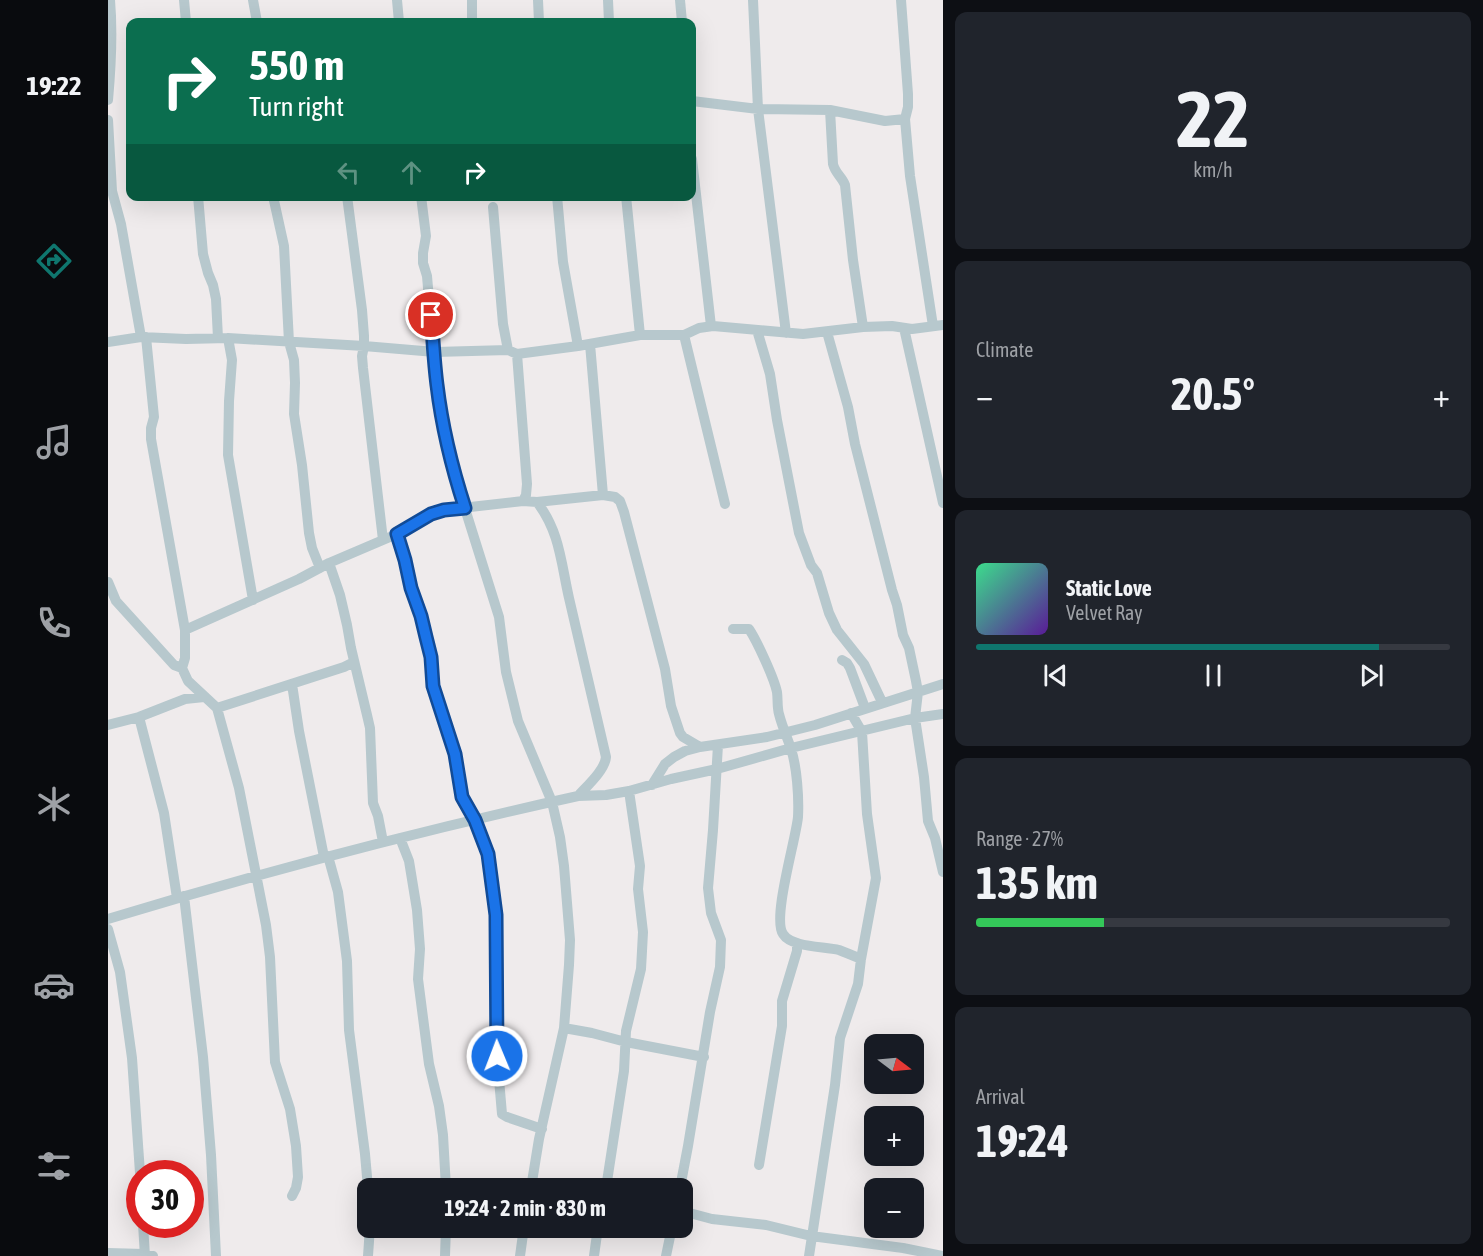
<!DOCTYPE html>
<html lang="en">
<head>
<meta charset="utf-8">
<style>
  :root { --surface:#171b24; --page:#20242c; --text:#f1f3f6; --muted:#9ea1a6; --line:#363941; --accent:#0f766e }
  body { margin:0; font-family:"Asap Condensed",sans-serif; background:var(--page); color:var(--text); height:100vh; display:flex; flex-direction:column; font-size:22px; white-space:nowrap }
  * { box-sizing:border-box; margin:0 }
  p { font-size:20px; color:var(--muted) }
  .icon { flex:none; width:33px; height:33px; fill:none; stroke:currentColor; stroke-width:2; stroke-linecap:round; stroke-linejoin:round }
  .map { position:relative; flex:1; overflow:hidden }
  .details { display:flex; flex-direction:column; gap:12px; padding:12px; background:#0d0f14; width:540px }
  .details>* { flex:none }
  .hud { position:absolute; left:18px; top:18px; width:570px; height:183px; border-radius:12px; box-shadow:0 6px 24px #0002; background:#0b6e4f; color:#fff; overflow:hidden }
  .needle { width:39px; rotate:106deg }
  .buttons { position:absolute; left:756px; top:1034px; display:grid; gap:12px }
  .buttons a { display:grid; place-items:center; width:60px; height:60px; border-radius:12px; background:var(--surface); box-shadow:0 6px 24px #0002; font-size:30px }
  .speed { position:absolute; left:18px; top:1160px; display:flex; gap:12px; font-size:30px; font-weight:700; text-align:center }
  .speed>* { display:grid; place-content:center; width:78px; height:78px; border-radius:50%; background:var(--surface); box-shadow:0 6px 24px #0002; line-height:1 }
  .speed .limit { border:9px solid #d22; background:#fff; color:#111 }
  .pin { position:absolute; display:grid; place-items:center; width:51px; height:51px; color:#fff; margin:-26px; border:3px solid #fff; border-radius:50%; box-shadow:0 2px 6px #0007 }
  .me { position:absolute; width:66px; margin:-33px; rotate:359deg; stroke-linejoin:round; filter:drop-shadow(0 0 4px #0008) }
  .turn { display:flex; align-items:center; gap:21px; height:126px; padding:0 24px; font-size:27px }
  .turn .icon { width:78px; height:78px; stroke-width:2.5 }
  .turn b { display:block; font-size:42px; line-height:51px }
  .lanes { display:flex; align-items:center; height:57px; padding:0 24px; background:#0003; justify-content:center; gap:30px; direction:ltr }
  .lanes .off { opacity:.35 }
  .big { font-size:45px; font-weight:700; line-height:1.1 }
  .details .widget { flex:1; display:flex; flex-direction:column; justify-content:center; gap:9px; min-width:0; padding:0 21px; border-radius:12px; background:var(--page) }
  .details .dial { align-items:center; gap:0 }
  .dial b { font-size:78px; line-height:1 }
  .song { display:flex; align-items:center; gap:18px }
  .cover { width:72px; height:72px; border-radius:9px; background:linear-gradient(135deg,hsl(150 70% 55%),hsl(270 70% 35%)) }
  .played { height:6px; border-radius:3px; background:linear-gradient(90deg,var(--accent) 85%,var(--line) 85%) }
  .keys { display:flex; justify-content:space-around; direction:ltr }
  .heat { display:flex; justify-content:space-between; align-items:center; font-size:33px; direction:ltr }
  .charge { height:9px; border-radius:4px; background:linear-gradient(90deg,#34c759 27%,var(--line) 0) }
  .trip { position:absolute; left:249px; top:1178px; width:336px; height:60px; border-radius:12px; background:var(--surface); box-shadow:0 6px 24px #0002; font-weight:700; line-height:60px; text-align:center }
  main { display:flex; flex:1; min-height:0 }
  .tab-bar { display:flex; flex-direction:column; width:108px; justify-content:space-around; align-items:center; background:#090b0e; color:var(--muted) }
  .tab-bar .icon { width:42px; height:42px }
  .tab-bar .selected { color:var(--accent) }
  .tab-bar b { font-size:27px; color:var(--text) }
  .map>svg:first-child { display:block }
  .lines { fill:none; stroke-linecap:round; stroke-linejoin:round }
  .minor { stroke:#b7c8cd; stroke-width:10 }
  .route-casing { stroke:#114b97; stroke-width:15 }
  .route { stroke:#1a73e8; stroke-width:10 }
</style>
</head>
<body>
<main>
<nav class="tab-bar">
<b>19:22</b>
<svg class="icon selected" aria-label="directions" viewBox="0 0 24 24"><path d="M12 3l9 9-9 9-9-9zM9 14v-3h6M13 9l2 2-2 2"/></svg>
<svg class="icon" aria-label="music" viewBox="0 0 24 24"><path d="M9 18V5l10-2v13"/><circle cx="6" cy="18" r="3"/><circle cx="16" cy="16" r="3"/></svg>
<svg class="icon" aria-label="phone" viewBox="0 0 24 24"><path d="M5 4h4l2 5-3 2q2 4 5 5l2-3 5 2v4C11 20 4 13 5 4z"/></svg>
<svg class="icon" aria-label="climate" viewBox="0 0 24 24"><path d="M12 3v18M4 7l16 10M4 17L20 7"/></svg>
<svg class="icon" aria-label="car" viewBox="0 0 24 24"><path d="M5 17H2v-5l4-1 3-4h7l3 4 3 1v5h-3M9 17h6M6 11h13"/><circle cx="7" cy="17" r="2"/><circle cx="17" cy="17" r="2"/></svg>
<svg class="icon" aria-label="filters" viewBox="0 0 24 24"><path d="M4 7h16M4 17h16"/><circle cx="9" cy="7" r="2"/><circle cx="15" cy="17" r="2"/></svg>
</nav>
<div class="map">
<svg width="835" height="1256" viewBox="0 0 835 1256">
  <rect width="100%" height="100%" fill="#efebec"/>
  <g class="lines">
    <!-- minor -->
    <path class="minor" d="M76 0 78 22
      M145 0 149 22
      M289 0 291 22
      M364 0V22
      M430 0 431 22
      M500 0 501 22
      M572 0 574 22
      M645 0 650 109 678 333
      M793 0 800 94V107L797 119 802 176 825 326
      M0 100C3 67 5 34 2 0
      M584 101 650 109 722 110 777 121 797 119
      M722 110 725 164C727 173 734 177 737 185L745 260 755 327
      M0 120 4 191 13 224 33 337
      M584 159 603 326
      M90 196 95 254 100 273 105 285 108 299 110 338
      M165 196 176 246 181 342 186 360 187 383 186 414 194 465 201 533 204 548 212 568
      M239 196 254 310 256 336V346L327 352 400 350 409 354 470 346 532 335H576L591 328 605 326 695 334 755 327 784 326 804 329 835 325
      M313 196 318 236 315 253V263L319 276 328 382 343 464 391 617 398 672 410 721 444 802 452 837 456 866 462 940 461 965 456 1028 431 1139 423 1188
      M449 196 455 262 470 346
      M518 196 532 335
      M385 207 395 324 400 350
      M796 328 835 503
      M649 330 662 374 669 420 691 533 703 565 709 573 721 613 729 630 756 664 774 702
      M719 332 740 407 747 444 784 590 789 605 795 635 801 648 808 681 810 692 807 718 816 777 820 821 827 838 835 872
      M576 335 617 504
      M38 337 46 417 43 428V439L77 630V658L74 668
      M120 338 124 360 121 401 120 455 145 600
      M0 342 33 337 78 339 120 338 256 346 254 356 255 368 275 540
      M482 344 495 495
      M409 354 419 484 418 495 415 501
      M429 502C452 532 453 563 461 598 473 651 486 704 498 757 497 770 479 786 470 796
      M289 534 297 560 303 588 313 616 323 657 325 686 347 754 354 797 367 820 380 854 388 915 389 1056 394 1114 399 1117 434 1129
      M221 563 232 595 239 625 243 648 259 715 262 728 265 803 270 816 275 842
      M0 582 8 601 66 665 74 668 80 681 109 708 131 788 158 925 162 957 167 1062 182 1109 188 1146 190 1177 188 1188 184 1196
      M625 629H641C649 641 666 678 669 692 670 699 669 707 671 714 674 726 679 737 683 749 689 767 691 798 690 817 688 839 664 918 675 934 684 948 717 946 731 950 739 953 746 956 753 959
      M77 630 191 579 221 563 289 534 323 514 336 510 415 501 429 502 495 495 507 497 512 501 516 512 557 669 563 706 572 733 575 737 592 747
      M734 660 739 663 742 668 757 708
      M184 684 191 731 216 857
      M109 708 236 667 246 662
      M31 717 56 813 69 898
      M0 725 31 717 77 699 96 697
      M544 785 557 764 566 757 577 751 592 747 659 737 707 725 835 684
      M292 838 301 861 309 910 312 949 310 979 321 1064 331 1106 335 1135 338 1188
      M220 856 230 892 239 961 241 1030 257 1154 260 1188
      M76 896 95 1057 103 1155 108 1256
      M0 919C155 872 311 831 470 796L498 795 521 791 563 779 609 769 683 748 807 718 835 714
      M0 929 12 972 24 1058 32 1173
      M456 1028 484 1033 518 1042 596 1057
      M651 1165 674 1026V1001L689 951V943
      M498 1188 516 1071 518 1031 533 969 534 951 535 932 530 889 532 866 521 791
      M572 1188 580 1146 602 1012 612 967 613 940 603 913 600 888 605 830 610 745
      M574 1211 604 1219 658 1225 703 1236 795 1248 835 1256
      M35 1224 37 1256
      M0 1253 36 1254 45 1256
      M260 1256 262 1227
      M337 1256 338 1227
      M412 1256 416 1227
      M486 1256 490 1227
      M558 1256 564 1227
      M701 1256 727 1085 732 1038 750 984 753 959 768 878 759 814 754 732 743 713"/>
  </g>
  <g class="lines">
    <defs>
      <path id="route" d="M323 315C325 338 326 362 329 385 334 427 344 468 357 508L336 510 323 514 289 534 297 560 303 588 313 616 318 637 323 657 325 686 347 754 354 797 367 820 380 854 388 915 389 1056"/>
    </defs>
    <!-- route casing -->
    <use href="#route" class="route-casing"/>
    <!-- route -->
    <use href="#route" class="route"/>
  </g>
</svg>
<div class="buttons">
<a><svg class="needle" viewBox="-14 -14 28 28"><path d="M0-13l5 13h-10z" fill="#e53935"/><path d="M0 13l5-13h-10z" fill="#9ea1a6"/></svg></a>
<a>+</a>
<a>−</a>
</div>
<div class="speed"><div class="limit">30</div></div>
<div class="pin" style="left:323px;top:315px;background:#d93025"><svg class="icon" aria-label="arrive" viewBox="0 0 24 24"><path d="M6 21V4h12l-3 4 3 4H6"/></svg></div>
<svg class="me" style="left:389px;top:1056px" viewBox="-20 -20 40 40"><circle r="17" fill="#1a73e8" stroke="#fff" stroke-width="3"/><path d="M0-11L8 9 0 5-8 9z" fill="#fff"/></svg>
<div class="trip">19:24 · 2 min · 830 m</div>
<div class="hud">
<div class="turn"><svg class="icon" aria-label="right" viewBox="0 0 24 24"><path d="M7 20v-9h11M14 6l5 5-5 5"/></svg><div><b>550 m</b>Turn right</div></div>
<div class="lanes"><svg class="icon off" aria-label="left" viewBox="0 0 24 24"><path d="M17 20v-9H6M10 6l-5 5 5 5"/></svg><svg class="icon off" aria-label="ahead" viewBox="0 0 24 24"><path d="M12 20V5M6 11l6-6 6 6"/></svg><svg class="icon" aria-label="right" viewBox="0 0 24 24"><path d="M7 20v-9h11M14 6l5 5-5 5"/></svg></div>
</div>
</div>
<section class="details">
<div class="widget dial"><b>22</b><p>km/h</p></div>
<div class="widget"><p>Climate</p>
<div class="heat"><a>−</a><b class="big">20.5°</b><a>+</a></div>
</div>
<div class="widget">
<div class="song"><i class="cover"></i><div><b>Static Love</b><p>Velvet Ray</p></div></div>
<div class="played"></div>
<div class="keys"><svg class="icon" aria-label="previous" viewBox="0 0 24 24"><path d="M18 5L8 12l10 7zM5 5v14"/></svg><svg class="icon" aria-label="pause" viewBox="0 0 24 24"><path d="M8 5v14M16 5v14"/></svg><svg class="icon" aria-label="next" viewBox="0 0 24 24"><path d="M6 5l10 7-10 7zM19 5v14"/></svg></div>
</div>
<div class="widget"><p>Range · 27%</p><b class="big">135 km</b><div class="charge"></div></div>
<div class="widget"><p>Arrival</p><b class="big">19:24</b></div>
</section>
</main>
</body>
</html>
